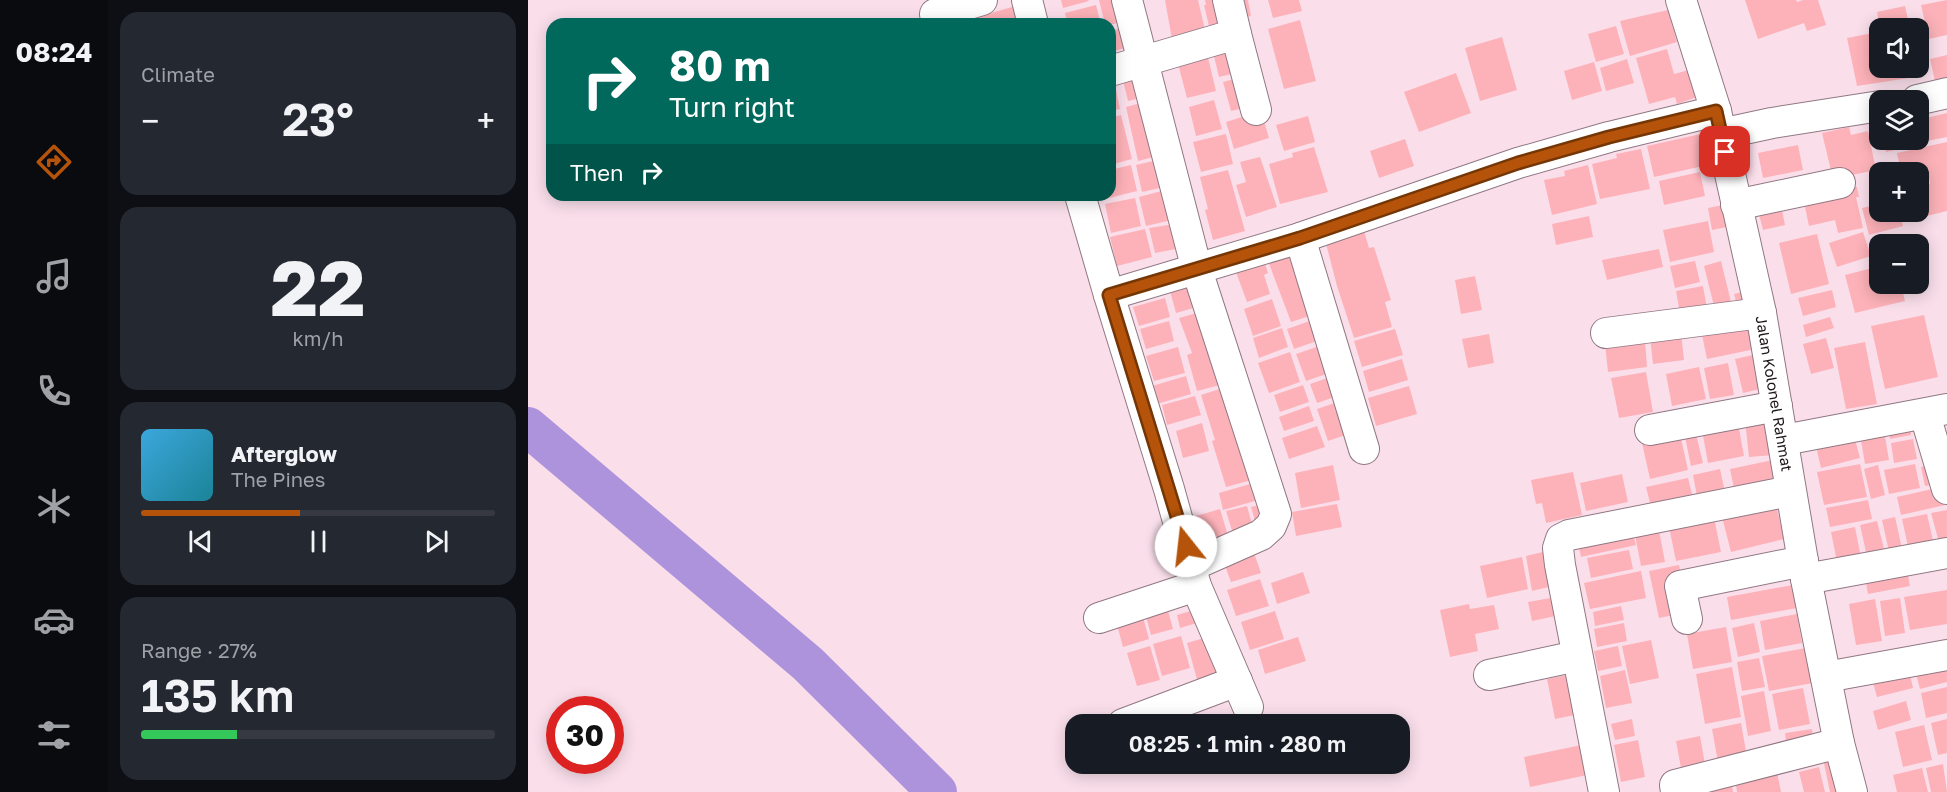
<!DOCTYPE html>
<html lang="en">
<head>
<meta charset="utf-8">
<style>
  :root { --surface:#171b24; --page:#242831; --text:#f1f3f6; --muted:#9ea1a6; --line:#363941; --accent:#b45309 }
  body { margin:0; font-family:"Golos Text",sans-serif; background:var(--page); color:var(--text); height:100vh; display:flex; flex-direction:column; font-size:22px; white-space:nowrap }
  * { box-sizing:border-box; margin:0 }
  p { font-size:20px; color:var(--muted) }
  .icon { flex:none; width:33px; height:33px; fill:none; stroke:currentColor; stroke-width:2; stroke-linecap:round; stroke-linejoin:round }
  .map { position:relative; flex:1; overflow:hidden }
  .sheet { display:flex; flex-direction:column; gap:12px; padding:12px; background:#0d0f14; width:420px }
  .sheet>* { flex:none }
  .hud { position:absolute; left:18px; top:18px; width:570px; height:183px; border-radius:18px; box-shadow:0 3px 15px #0003; background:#00695c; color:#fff; overflow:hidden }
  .controls { position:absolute; left:1341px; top:18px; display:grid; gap:12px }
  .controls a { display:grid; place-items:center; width:60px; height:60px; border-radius:12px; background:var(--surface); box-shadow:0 3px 15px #0003; font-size:30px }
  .speed { position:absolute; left:18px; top:696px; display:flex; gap:12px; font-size:30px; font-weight:700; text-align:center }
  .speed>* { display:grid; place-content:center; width:78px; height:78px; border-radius:50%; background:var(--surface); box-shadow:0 3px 15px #0003; line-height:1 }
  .speed .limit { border:9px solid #d22; background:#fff; color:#111 }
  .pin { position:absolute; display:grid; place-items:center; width:51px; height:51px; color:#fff; margin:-26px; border-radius:12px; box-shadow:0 3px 9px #0006 }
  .me { position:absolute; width:66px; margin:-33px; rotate:344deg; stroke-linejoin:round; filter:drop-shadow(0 0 4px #0008) }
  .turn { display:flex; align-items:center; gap:21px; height:126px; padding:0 24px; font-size:27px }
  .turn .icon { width:78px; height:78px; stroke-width:2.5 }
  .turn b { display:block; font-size:42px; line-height:51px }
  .then { display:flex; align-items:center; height:57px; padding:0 24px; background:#0003; gap:12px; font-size:22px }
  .big { font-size:45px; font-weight:600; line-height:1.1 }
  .sheet .card { flex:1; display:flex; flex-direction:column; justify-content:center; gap:9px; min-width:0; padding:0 21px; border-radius:18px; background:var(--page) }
  .sheet .dial { align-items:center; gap:0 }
  .dial b { font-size:78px; line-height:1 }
  .song { display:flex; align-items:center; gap:18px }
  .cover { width:72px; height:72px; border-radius:9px; background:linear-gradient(135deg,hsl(200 70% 55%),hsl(190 70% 35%)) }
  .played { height:6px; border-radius:3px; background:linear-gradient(90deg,var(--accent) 45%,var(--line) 45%) }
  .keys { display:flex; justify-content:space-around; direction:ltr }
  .heat { display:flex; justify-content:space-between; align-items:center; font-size:33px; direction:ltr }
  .charge { height:9px; border-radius:4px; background:linear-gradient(90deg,#34c759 27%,var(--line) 0) }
  .trip { position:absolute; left:537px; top:714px; width:345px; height:60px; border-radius:18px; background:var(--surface); box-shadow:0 3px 15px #0003; font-weight:600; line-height:60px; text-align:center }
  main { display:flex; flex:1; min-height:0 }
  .tabs { display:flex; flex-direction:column; width:108px; justify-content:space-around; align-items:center; background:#090b0e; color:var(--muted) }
  .tabs .icon { width:42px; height:42px }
  .tabs .current { color:var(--accent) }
  .tabs b { font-size:27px; color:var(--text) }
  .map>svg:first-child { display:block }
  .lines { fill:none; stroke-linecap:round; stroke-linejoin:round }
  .river { stroke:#ad92dc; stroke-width:40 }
  .building { fill:#fdb2b9 }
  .minor-casing { stroke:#907883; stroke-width:32 }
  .minor { stroke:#fff; stroke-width:30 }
  .route-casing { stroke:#753606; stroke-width:15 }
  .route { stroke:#b45309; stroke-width:10 }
  .labels { text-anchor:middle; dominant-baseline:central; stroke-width:4.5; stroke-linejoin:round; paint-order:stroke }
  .street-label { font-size:15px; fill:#20171b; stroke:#fcf1f6 }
</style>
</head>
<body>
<main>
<nav class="tabs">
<b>08:24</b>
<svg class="icon current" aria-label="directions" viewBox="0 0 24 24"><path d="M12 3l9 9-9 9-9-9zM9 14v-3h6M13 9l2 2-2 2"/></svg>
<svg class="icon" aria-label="music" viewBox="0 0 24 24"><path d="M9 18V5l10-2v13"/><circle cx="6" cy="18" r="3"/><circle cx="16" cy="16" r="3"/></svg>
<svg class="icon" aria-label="phone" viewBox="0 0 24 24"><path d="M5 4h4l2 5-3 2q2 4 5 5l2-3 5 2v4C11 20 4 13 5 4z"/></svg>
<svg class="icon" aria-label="climate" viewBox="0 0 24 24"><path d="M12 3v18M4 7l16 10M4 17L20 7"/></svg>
<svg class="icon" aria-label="car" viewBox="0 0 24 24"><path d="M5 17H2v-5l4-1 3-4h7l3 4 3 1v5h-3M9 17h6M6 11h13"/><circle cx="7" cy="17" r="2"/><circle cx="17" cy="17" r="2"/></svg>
<svg class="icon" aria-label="filters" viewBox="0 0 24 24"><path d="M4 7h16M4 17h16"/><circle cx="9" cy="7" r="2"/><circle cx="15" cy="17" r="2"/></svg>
</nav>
<section class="sheet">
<div class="card"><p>Climate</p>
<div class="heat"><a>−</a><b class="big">23°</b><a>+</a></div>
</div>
<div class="card dial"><b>22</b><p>km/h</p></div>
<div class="card">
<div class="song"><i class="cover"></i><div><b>Afterglow</b><p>The Pines</p></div></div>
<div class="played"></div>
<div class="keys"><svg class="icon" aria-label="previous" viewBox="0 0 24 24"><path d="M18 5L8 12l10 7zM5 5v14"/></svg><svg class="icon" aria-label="pause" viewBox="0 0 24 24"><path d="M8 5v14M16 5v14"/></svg><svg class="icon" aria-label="next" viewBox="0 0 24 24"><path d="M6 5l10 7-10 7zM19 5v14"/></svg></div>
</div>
<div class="card"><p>Range · 27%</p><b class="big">135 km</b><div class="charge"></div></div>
</section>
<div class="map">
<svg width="1419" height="792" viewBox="0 0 1419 792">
  <rect width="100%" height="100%" fill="#fadfeb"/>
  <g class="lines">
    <!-- river -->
    <path class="river" d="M0 427 280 664 409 792"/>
  </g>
  <!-- building -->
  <path class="building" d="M533 0H560L561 1 535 8Z
    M571 0H597L602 20 582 25 577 24Z
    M637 0H670L677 30 644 39Z
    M677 0H720L723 16 681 26 676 5H678Z
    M740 0H771L774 11 745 18Z
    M1217 0H1268L1269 2 1275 0H1290L1298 25 1279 31 1276 23 1230 39Z
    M1419 0V35L1401 39 1393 5Z
    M501 2 506 24H433L432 22Z
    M568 5 573 24H540L537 13Z
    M1377 6 1382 28H1352L1349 12Z
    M1140 10 1149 42 1102 56 1092 21Z
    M772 20 788 81 756 89 740 29Z
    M608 24 613 44 582 52V31Z
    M1088 26 1096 54 1068 62 1060 34Z
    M1345 33 1348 46 1352 45V68H1385L1387 77 1329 86 1319 38Z
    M974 37 989 90 952 101 937 48Z
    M716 39 724 69 691 77 684 48Z
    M678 49 688 91 659 98 648 56Z
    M1139 49 1146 74 1161 70 1169 97 1149 104 1147 97 1121 104 1108 58Z
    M1419 55V78L1407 81 1402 59Z
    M1099 59 1106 83 1078 91 1072 68Z
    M1066 62 1074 91 1044 100 1036 71Z
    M614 67 621 96 600 101 593 72Z
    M928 73 943 113 891 132 876 92Z
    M721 75 728 105 703 111 695 82Z
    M586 80 592 109 582 111V81Z
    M686 100 694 129 668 136 661 107Z
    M620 101 633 155 610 161 598 107Z
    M733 111 741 138 706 149 698 122Z
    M1419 113V137L1399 141 1394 119Z
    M593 115 604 159 582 165V118Z
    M780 116 787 142 756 151 748 125Z
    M1321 127 1323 135 1340 131 1348 170 1305 179 1294 133Z
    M1390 130 1395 144 1358 152 1356 140H1390Z
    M1177 133 1184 164 1126 177 1119 146Z
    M698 134 705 164 673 172 665 142Z
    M877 139 886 166 851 178 842 151Z
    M1419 142V211L1382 220 1380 212H1390V187L1402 184 1400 172 1390 175V172H1373L1369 153Z
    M1270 145 1275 170 1235 178 1230 153Z
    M786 147 800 192 752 204 741 164 765 157 764 153Z
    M1113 149 1122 189 1072 199 1064 164 1089 158 1088 154Z
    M732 157 749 207 718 217 708 185 718 182 712 162Z
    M638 158 645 185 614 192 608 165Z
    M603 165 609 191 577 199 576 195H582V170Z
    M1060 165 1069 204 1024 215 1016 180 1037 176 1036 171Z
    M700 170 717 231 685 240 677 210 680 209 672 177Z
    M1172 172 1177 196 1136 205 1131 181Z
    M1329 187 1331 197H1328L1335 228 1310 233 1307 220 1281 226 1276 202 1299 193Z
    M641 189 648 219 618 226 611 197Z
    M607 198 613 226 583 233 577 204Z
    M1204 203 1209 225 1184 230 1180 208Z
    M1352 204V212H1371L1375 226 1341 235 1334 208Z
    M1253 205 1257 225 1235 230 1230 210Z
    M1061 216 1065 237 1028 245 1024 224Z
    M833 221 841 248 846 247 863 300 857 302 864 327 826 338 809 286 795 232Z
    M1180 221 1186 252 1142 262 1135 230Z
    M647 224 653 248 627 253 621 228Z
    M617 229 624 257 589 266 582 237Z
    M1335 232 1343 256 1309 267 1301 243Z
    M1289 234 1301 284 1263 294 1251 243Z
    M779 238 797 311 763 322 737 253Z
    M1131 249 1135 267 1079 280 1074 260Z
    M734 254 740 273 736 275 742 294 719 302 705 264Z
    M1167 261 1172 282 1147 288 1142 266Z
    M1193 261 1203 302 1186 306 1176 266Z
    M1352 266V284H1373L1377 301 1327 313 1317 275Z
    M947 276 954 310 933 314 927 280Z
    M677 281 683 303 648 313 642 291Z
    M1175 286 1180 314 1153 319 1148 291Z
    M1222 290 1210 309 1206 294Z
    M1304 290 1308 307 1275 316 1270 298Z
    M637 298 642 317 611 326 605 307Z
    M744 299 753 326 725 336 716 309Z
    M683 309 707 381 669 391 659 355 664 353 651 318Z
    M1396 315 1410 377 1357 389 1343 326Z
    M796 316 803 336 766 349 759 329Z
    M1302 317 1306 328 1278 337 1275 325Z
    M1226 319 1232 348 1179 359 1173 330Z
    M641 321 646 341 618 349 612 329Z
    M754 328 760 347 731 358 725 338Z
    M867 329 875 355 834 367 826 341Z
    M1153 333 1156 360 1125 364 1122 337Z
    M961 334 966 363 940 368 934 339Z
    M1298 338 1306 368 1283 374 1275 344Z
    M1117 340 1119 367 1080 372 1077 344Z
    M806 341 816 368 778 381 768 354Z
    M1337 342 1349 404 1318 409 1306 348Z
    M650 347 657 373 626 381 618 356Z
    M762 352 772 382 741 393 730 363Z
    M1238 352 1245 386 1215 393 1207 359Z
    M874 359 880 380 841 392 835 371Z
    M1200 363 1206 395 1182 399 1176 368Z
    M1171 367 1178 399 1144 406 1138 374Z
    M817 372 824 391 789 403 782 384Z
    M1118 372 1125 412 1091 418 1083 378Z
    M658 376 663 394 629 404 624 386Z
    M775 385 781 402 752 412 746 395Z
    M701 386 735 477 698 487 684 441 687 440 673 395Z
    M881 386 889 414 848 426 840 398Z
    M667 396 673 415 639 425 634 405Z
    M824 397 835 429 800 441 789 409Z
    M781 406 786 421 756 431 751 417Z
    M1241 417 1245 455 1221 457 1217 420Z
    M1382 421 1383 435 1362 439 1361 426Z
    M674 423 681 451 655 458 648 431Z
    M1210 423 1216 456 1180 463 1174 430Z
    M1355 425 1361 460 1337 464 1331 429Z
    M789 426 797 447 761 459 754 438Z
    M1167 430 1175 463 1163 466 1156 432Z
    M1325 432 1332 458 1293 468 1287 442Z
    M1152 434 1160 470 1122 479 1114 443Z
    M1385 439 1389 459 1366 463 1363 443Z
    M1245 460 1251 488 1208 498 1202 469Z
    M1332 464 1339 497 1296 505 1289 472Z
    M1387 464 1392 488 1361 494 1356 470Z
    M1405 464 1408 484 1397 486 1393 467Z
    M805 465 812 500 773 508 767 473Z
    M1350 465 1357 495 1343 499 1336 469Z
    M1192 469 1199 501 1171 507 1165 475Z
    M1045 472 1054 515 1018 523 1014 503 1008 504 1003 480Z
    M1094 474 1100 502 1058 511 1052 483Z
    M1160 478 1166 502 1124 511 1118 487Z
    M729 482 734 499 695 510 691 493Z
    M1413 487 1417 505 1373 515 1369 497Z
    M1247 500 1256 539 1203 552 1193 513Z
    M1340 500 1344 519 1302 527 1298 508Z
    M742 502 729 528 723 507Z
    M809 504 814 527 768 536 764 512Z
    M719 506 726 531 706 537 698 511Z
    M692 509 701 539 676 546 668 516Z
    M1419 510V545L1412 546 1403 513Z
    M1185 513 1193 552 1148 561 1140 522Z
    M1399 514 1406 545 1381 551 1374 519Z
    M1367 517 1375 553 1362 556 1354 520Z
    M1349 521 1358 557 1340 561 1332 525Z
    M1130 525 1137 562 1113 566 1106 530Z
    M1327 527 1334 563 1310 567 1303 532Z
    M1104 531 1108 545 1053 557 1050 542Z
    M725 550 733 573 703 582 695 560Z
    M1101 550 1105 569 1063 578 1059 558Z
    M1019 551 1025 586 1004 591 998 556Z
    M994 557 1000 589 959 598 952 566Z
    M1378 564 1382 586 1340 594 1336 572Z
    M1151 565 1161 612 1131 618 1121 571Z
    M1113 571 1118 598 1062 609 1056 583Z
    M775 572 782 593 749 604 743 583Z
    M732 579 741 606 708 616 699 590Z
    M1265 585 1269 608 1203 620 1199 597Z
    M1419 590V624L1382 630 1376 597Z
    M1028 597 1032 615 1004 621 1000 602Z
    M1372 598 1377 633 1357 636 1352 601Z
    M1347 599 1354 641 1328 645 1321 604Z
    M941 604 942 609 966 605 971 629 947 634 950 651 922 657 912 610Z
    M1093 606 1096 620 1067 626 1065 612Z
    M639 607 645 629 623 635 617 613Z
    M673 608 676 621 652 628 649 615Z
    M747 611 756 639 722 650 713 622Z
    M1269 614 1274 643 1237 650 1232 621Z
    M615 617 621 639 595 647 589 625Z
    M1096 623 1099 641 1069 647 1066 629Z
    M1226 623 1232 652 1210 657 1204 628Z
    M1198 627 1204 662 1165 669 1159 634Z
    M686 635 698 675 670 683 659 643Z
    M653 636 662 668 634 676 625 644Z
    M770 637 778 661 737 674 730 650Z
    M1123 640 1131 678 1102 684 1094 646Z
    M622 646 632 680 609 686 599 653Z
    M1090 646 1094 666 1070 671 1066 651Z
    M1278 648 1285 683 1241 691 1234 656Z
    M1231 658 1237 687 1214 691 1209 662Z
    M1415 659 1419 672V682L1392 689 1386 666Z
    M1204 667 1213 717 1177 724 1168 674Z
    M1097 670 1104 703 1078 708 1072 676Z
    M1381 670 1385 688 1349 697 1344 679Z
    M1049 673 1057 713 1027 719 1019 679Z
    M1419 687V713L1398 718 1393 693Z
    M1275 688 1282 724 1251 730 1244 694Z
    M1236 691 1243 731 1220 736 1213 696Z
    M1378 701 1383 720 1350 730 1345 711Z
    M1104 719 1107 736 1087 740 1083 724Z
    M1419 719V753L1410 755 1403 723Z
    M1213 723 1219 757 1190 762 1184 729Z
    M1396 725 1404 760 1375 767 1367 732Z
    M1284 729 1286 745 1259 749 1257 733Z
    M1172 736 1177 764 1153 768 1148 741Z
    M1110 740 1117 777 1093 782 1086 745Z
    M1058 744 1064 774 1002 787 996 757Z
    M1306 751 1315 792H1302L1294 754Z
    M1415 764 1419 792H1403L1398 768Z
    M1291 767 1297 792H1276L1271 772Z
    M1394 768 1400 792H1369L1365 775Z
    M1249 772 1253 792H1209L1207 779Z
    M1203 779 1205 792H1177Z"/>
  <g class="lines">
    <defs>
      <g id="minor">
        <path d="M499 0 505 24"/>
        <path d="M599 0 669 270 748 514 743 526 733 535 663 566"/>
        <path id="s1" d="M1153 0 1188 111 1233 313 1278 579 1311 743 1324 792"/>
        <path d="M407 14 454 0"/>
        <path d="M708 34 728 110"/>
        <path d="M582 71 708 34 700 0"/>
        <path d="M1389 100 1419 93"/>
        <path d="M1193 134 1244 123 1352 106"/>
        <path d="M552 195 581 295 641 489 668 586 720 707"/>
        <path d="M1208 205 1312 183"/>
        <path d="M772 238 836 449"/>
        <path d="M581 295 772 238 990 163 1081 137 1188 111"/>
        <path d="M1078 333 1233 313"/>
        <path d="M1397 415 1419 489"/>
        <path d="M1122 430 1249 406"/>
        <path d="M1256 440 1419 409"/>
        <path d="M1278 579 1419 553"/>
        <path d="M571 618 668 586"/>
        <path d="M1159 619 1152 586 1275 561"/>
        <path d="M961 675 1049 656"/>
        <path d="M1298 677 1419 655"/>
        <path d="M595 724 709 681"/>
        <path d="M1076 792 1032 565 1030 548 1033 539 1041 535 1262 491"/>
        <path d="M1148 792 1147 785 1311 743"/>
      </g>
    </defs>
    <!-- minor casing -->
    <use href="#minor" class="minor-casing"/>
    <!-- minor -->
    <use href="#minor" class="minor"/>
  </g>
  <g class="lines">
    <defs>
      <path id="route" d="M658 546 581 295 772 238 990 163 1081 137 1188 111 1197 152"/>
    </defs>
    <!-- route casing -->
    <use href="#route" class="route-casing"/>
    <!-- route -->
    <use href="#route" class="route"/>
  </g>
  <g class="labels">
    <!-- street labels -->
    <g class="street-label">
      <text stroke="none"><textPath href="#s1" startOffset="405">Jalan Kolonel Rahmat</textPath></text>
    </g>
  </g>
</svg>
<div class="controls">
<a><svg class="icon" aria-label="sound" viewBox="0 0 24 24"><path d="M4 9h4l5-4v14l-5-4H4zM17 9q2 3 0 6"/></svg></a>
<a><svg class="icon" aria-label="layers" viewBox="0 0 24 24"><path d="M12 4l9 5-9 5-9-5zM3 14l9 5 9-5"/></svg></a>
<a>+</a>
<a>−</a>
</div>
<div class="speed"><div class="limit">30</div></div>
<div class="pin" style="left:1197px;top:152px;background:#d93025"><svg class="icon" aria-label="arrive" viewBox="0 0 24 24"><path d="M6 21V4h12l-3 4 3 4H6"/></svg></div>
<svg class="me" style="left:658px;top:546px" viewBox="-20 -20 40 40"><circle r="19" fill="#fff"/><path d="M0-13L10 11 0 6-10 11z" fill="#b45309"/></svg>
<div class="trip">08:25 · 1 min · 280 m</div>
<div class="hud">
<div class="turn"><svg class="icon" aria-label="right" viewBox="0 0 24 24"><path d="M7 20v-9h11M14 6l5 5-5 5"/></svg><div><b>80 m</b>Turn right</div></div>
<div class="then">Then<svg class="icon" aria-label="right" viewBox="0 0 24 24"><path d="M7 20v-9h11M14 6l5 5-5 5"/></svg></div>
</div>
</div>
</main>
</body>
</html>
